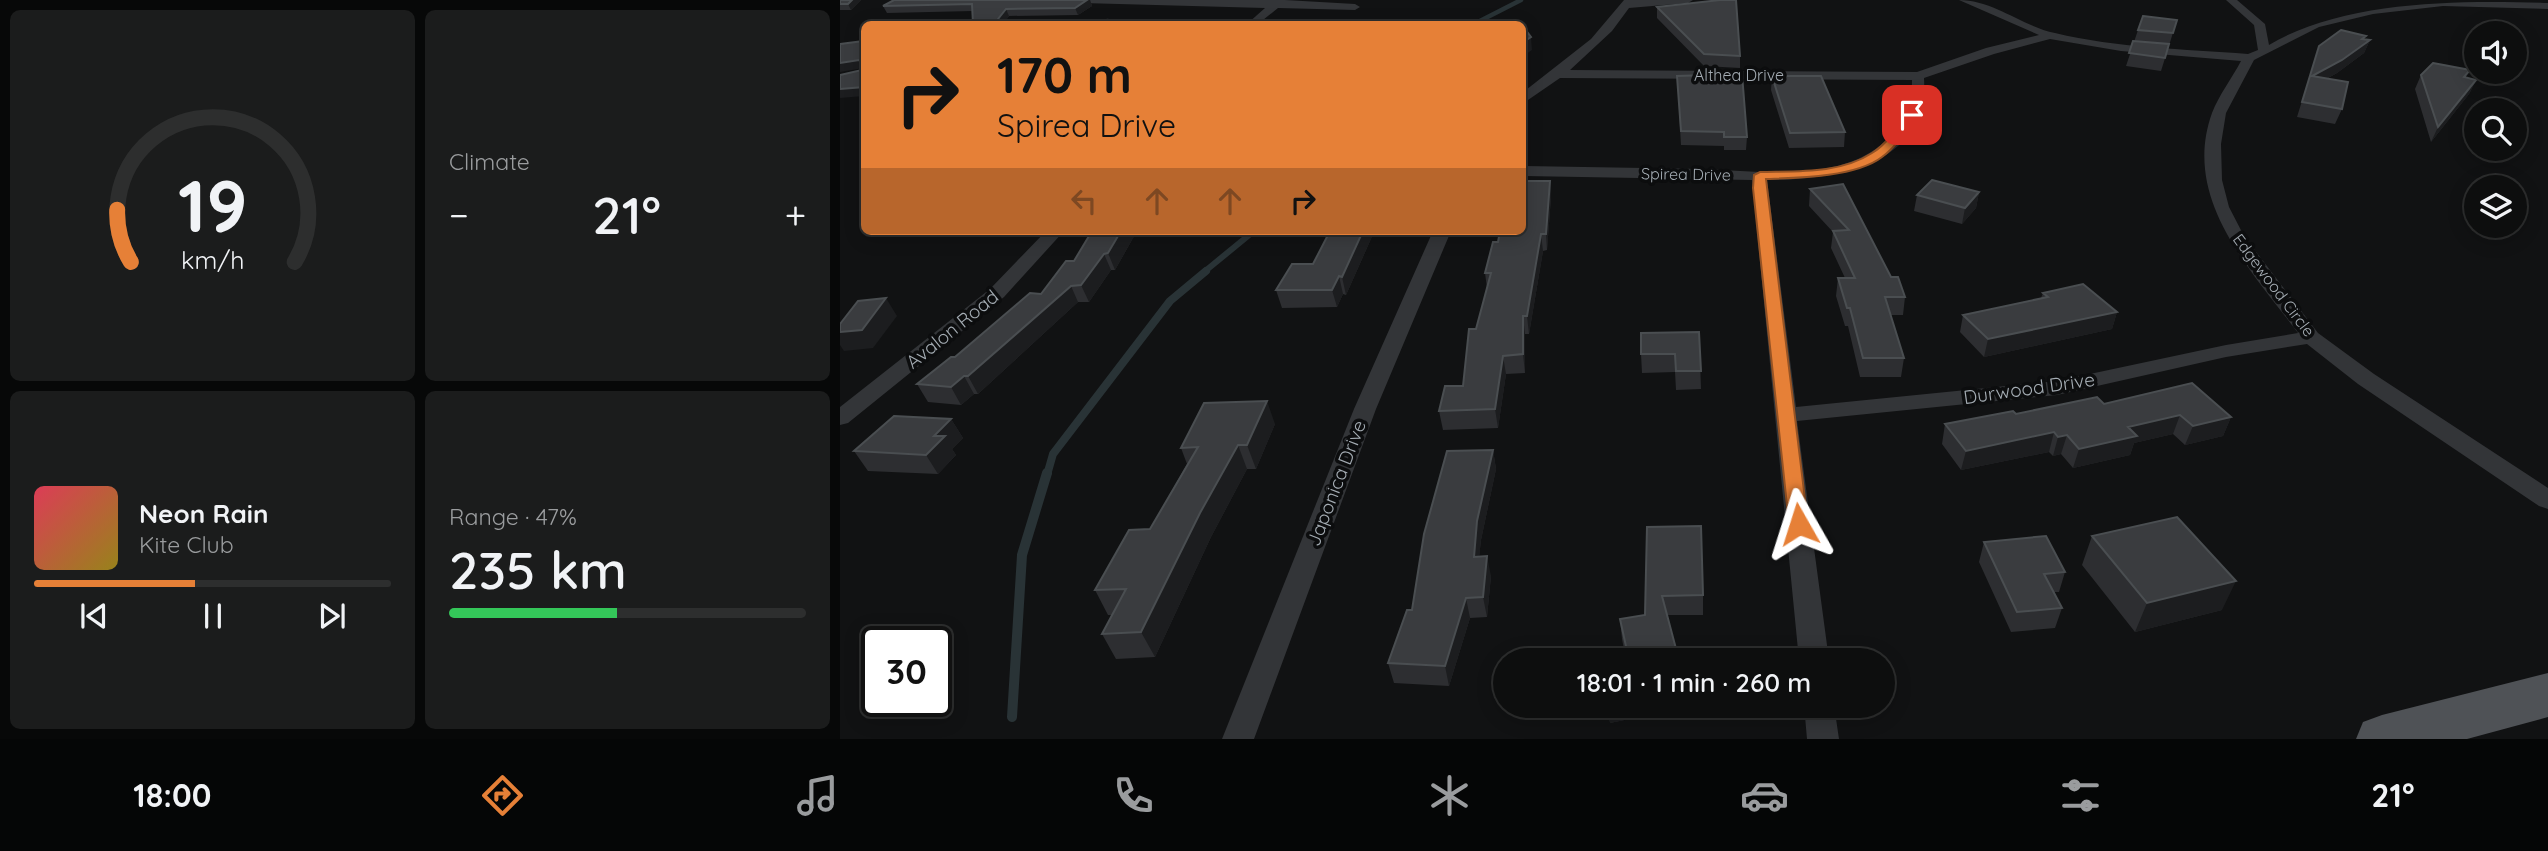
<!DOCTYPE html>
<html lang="en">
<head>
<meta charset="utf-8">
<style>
  :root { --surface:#0d0e0e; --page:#1b1c1c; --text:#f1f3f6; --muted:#9a9c9e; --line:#2d2e2e; --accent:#e68037 }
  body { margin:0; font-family:Quicksand,sans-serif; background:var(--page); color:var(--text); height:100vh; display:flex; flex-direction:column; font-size:26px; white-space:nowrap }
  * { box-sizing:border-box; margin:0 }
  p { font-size:23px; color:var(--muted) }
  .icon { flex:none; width:38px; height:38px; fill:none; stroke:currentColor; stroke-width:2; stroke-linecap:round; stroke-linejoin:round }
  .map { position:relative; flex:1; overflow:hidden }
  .sheet { display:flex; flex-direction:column; gap:10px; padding:10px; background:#070808; width:840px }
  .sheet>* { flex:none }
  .top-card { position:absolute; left:21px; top:21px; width:665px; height:214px; border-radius:10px; box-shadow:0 4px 18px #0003,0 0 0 2px var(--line); background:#e68037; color:#111; overflow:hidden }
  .controls { position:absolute; left:1624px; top:21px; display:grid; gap:14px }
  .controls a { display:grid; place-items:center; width:63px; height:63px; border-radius:50%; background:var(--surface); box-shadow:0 4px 18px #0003,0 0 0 2px var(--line); font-size:35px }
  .speed { position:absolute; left:21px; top:626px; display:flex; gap:14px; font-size:35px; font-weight:700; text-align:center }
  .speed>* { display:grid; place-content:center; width:91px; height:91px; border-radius:50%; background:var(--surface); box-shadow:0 4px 18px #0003,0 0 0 2px var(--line); line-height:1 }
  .speed .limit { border:4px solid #111; border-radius:10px; background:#fff; color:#111 }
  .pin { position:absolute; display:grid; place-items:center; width:60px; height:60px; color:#fff; margin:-30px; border-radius:14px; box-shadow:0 4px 10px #0006 }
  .me { position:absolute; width:77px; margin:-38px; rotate:354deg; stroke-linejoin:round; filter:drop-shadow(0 0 5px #0008) }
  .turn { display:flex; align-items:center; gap:24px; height:147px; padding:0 21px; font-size:32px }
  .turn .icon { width:91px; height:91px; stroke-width:2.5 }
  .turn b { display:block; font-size:49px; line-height:60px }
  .lanes { display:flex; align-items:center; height:66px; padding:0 21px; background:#0003; justify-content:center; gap:35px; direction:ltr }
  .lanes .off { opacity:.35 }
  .big { font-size:52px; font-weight:600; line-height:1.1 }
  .sheet .tile { flex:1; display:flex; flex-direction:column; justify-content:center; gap:10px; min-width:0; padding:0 24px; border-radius:10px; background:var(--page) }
  .sheet .dial { align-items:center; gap:0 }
  .dial svg { height:182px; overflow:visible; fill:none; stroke:var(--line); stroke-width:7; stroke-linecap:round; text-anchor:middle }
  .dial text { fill:var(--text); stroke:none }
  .song { display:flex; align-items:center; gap:21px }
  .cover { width:84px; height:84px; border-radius:10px; background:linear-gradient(135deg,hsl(350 70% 55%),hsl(50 70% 35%)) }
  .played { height:7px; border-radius:4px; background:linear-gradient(90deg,var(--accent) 45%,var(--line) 45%) }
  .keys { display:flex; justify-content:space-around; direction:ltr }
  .heat { display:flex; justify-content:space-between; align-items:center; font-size:38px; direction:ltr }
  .charge { height:10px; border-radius:5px; background:linear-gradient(90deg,#34c759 47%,var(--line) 0) }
  .sheet .tiles { flex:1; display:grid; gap:10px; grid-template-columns:repeat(2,1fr) }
  .trip { position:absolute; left:653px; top:648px; width:402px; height:70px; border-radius:35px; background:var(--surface); box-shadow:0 4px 18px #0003,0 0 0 2px var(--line); font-weight:600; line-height:70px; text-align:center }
  .tabs { display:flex; height:112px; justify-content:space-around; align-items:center; background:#050606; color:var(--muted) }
  .tabs .icon { width:49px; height:49px }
  .tabs .current { color:var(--accent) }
  .tabs b { font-size:32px; color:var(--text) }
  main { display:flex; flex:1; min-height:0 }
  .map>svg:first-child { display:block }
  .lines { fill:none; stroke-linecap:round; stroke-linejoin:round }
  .stream-far3 { stroke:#293336; stroke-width:4.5 }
  .stream-far2 { stroke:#293336; stroke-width:6 }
  .stream-far1 { stroke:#293336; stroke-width:8 }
  .stream { stroke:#293336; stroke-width:10 }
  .street { fill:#333538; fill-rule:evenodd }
  .primary { fill:#4f5256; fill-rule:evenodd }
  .wall { fill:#2d2e31 }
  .shaded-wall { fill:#1c1d1f }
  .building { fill:#3a3c3f; stroke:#4a4e51; stroke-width:2 }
  .route { fill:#e68037; stroke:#965324; stroke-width:2 }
  .labels { text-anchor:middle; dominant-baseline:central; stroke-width:7; stroke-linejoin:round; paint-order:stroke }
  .far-street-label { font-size:16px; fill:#a4acb3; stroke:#0c0d0e }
  .street-label { font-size:19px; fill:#a4acb3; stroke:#0c0d0e }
</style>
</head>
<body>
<main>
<section class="sheet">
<div class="tiles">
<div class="tile dial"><svg viewBox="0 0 100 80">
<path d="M14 69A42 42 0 1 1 86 69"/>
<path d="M14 69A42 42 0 0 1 8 46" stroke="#e68037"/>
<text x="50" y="56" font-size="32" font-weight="700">19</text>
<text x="50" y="72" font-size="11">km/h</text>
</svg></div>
<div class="tile"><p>Climate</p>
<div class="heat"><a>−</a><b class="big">21°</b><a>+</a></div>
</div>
<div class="tile">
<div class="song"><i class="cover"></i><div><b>Neon Rain</b><p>Kite Club</p></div></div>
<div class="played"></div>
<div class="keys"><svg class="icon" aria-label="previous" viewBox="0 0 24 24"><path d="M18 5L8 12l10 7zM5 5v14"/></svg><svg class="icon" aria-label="pause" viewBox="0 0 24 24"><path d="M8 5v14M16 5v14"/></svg><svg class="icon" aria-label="next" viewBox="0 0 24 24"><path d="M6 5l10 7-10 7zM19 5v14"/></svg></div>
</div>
<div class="tile"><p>Range · 47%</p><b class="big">235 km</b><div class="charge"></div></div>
</div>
</section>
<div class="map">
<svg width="1708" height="739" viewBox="0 0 1708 739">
  <rect width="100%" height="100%" fill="#111213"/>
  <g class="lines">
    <!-- stream-far3 -->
    <path class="stream-far3" d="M634 24 681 0"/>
    <!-- stream-far2 -->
    <path class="stream-far2" d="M364 272 414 231"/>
    <!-- stream-far1 -->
    <path class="stream-far1" d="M207 475 213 454 330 301 366 271"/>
    <!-- stream -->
    <path class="stream" d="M172 717 182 555 207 473"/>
    <!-- street -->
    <path class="street" d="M237 0H445L515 4 520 7 515 10 438 8 418 24H407L425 8 242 3Z
      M784 0H853L848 3 789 8 772 31 730 70 1077 72 1146 48 1199 35 1119 0C1153 0 1182 26 1215 33 1277 48 1344 49 1408 54L1418 50 1414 25 1386 0H1397L1425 24 1429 45C1504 0 1620 0 1708 3V9L1603 6 1533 14 1479 27 1414 60 1386 113 1381 144 1382 180 1389 207 1404 236 1478 333 1534 374 1708 488V509L1699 506 1518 384 1467 344 1386 357 1217 395 957 421 989 660H959L912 180 682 176V166C743 167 804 168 864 169 914 171 971 179 1018 159 1049 146 1073 114 1072 80L720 78 682 104V93L751 39ZM1210 39 1281 51 1401 61C1392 78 1379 95 1372 113 1341 199 1411 270 1458 333L1386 345 1217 381 956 407 927 180C993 180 1090 166 1084 78L1154 54Z
      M206 231H224L164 297 8 423 0 425V407L150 289Z
      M593 231H611L536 409 414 739H382L514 409Z
      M964 705H994L999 739H967Z"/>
    <!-- primary -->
    <path class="primary" d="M1708 673V717L1627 739H1516L1523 722 1542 715Z"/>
  </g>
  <!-- wall -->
  <path class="wall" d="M0 0H21L11 10H0Z
    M54 0H250L252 6 238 15 169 16 163 24H133V11L47 13 43 6Z
    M817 7 900 56V68L864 66 817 18Z
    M1337 20 1321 71 1286 66 1298 30Z
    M1525 39 1530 40 1524 53 1497 73 1488 78 1502 109 1495 124 1457 117 1479 46Z
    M1581 75 1626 78 1636 80 1629 94 1591 142 1575 89Z
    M837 76 907 137 906 150H884V146L841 145Z
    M932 76 1005 132 1004 147 949 148 931 90Z
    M710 181 711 197 707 250 703 251 689 334H685V373L666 374 658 428 603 430 599 411 623 386 636 329 647 288 645 273 658 242Z
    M1003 184 1051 277 1065 297 1063 315H1051L1064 358 1061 377H1020L1008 326H1005L996 296 998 278H1005L991 248 993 232 969 206 970 189Z
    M1139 192 1136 208 1122 224 1074 211 1077 195Z
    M252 231H297L275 270H271L249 302H238L138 394H134L121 405 88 402 77 384 201 294 234 261Z
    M490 231H539L534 232 506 295 503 294 497 307 442 308 436 290 473 264Z
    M1203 293 1277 312 1272 329 1144 357 1120 332 1123 315 1201 298Z
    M859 332 861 389 836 390 835 372 802 373 801 354Z
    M1264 404 1391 417 1383 436 1345 445 1333 434 1294 443 1290 455 1233 468 1221 454 1213 456 1209 452 1121 470 1102 444 1105 424 1176 414Z
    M111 419 123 438 112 449 116 455 98 474 28 471 14 451Z
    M435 424 416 469H407L371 537 315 657 276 659 262 634 272 615H268L255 590 310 529 347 464 341 448Z
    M653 450 656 469 641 540 639 557 651 576 647 617 630 618 609 686 554 683 548 663 572 610Z
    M807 527 863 595V615H827L839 660H786L782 639 780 619 805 615Z
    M1252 536 1382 610 1295 632 1242 565Z
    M1144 542 1225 572 1219 592H1214L1222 608 1215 628 1171 632 1139 562Z
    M767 705H847V707L770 723Z"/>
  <!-- shaded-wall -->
  <path class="shaded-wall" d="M12 0H21L11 10 8 4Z
    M247 0H250L252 6 238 15 235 8Z
    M166 9 169 16 163 24H154Z
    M1526 36 1522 46 1530 40 1524 53 1497 73 1467 89 1472 76Z
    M691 37 692 50 682 57V43Z
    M19 60 24 68 0 72V63Z
    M1636 80 1629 94 1591 142 1598 127Z
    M24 87V96L0 98V89Z
    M710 181 711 197 707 250 706 234Z
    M1139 192 1136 208 1122 224 1125 208Z
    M281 231H297L275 270 268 253Z
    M523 231H533L534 232 506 295 502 277Z
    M701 234 703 251 689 334 687 316Z
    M264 254 271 270 249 302 241 285Z
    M499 276 503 294 497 307 492 290Z
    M231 286 238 302 138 394 128 376Z
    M46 298 57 316 33 348 4 351 0 345V332Z
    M1277 312 1272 329 1144 357 1148 339Z
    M683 316 685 334V373L683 354Z
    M663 356 666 374 658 428 655 409Z
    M124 376 134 394 121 405 111 387Z
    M427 401 435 424 416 469 407 445Z
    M1340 415 1333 434 1294 443 1290 455 1233 468 1239 449 1288 427Z
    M1391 417 1383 436 1345 445 1353 426Z
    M111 419 123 438 112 449 116 455 98 474 86 455 94 436Z
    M1214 432 1209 452 1121 470 1126 451Z
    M1227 435 1221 454 1213 456 1218 437Z
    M398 445 407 469 371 537 315 657 301 632 360 513Z
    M653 450 656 469 641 540 637 577 634 557 637 521Z
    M647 556 651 576 647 617 643 597Z
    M1396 581 1382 610 1295 632 1307 603Z
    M626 598 630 618 609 686 605 666Z
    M769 705H847V707L770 723Z"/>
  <!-- building -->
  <path class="building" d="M0 0H12L8 4H0Z
    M54 0H247L235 8 166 9 154 24H133L132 4 43 6Z
    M880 0H896L900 56 864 54 817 7Z
    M1303 16 1337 20 1333 33 1298 30Z
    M267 20 266 24H237L238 23Z
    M682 25 691 37 682 43Z
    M1501 30 1526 36 1522 39 1530 40 1502 60 1472 76 1508 82 1502 109 1462 102 1479 46Z
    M24 41V87L0 89V75L22 70V63L19 60 0 63V44Z
    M1293 41 1329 44 1325 58 1289 53Z
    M1593 63 1630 70 1624 77 1636 80 1598 127 1581 75Z
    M902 74 907 137H884V132L841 131 837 76Z
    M932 76H981L1005 132 950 133Z
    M1092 180 1139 192 1125 208 1077 195Z
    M687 181H710L706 234H701L687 316H683V354L663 356 655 409 599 411 605 386H623L629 329H636L651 273H645L653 242H658L660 231H682V195Z
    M1003 184 1051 277H1058L1065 297H1045L1064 358H1023L1010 308H1007L998 278H1015L993 231 1009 230 970 189Z
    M252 231H281L268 253 264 254 241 285 231 286 128 376H124L111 387 77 384 111 357H115L190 293 201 294 226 261H234Z
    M490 231H523L502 277 499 276 492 290H436L452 264H473Z
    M1243 284 1277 312 1148 339 1123 315 1208 297 1203 293Z
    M46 298 22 330 0 332V324L18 301Z
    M859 332 861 371H836L835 354H801V333Z
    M1352 383 1391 417 1353 426 1340 415 1288 427 1297 436 1239 449 1227 435 1218 437 1214 432 1126 451 1105 424 1173 411 1176 414 1257 397 1264 404Z
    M427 401 407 445H398L360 513 301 632 262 634 286 589 255 590 289 530 310 529 358 447 341 448 364 403Z
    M54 416 111 419 94 436H105L86 455 14 451Z
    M653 450 637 521 634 557 647 556 643 597 626 598 605 666 548 663 567 610H572L584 534 607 451Z
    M1337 517 1396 581 1307 603 1252 536Z
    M861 526 863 595 822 596 839 660H789L780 619 805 615 807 527Z
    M1206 536 1225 572 1204 574 1222 608 1177 612 1144 542Z"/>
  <!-- route -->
  <path class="route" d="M1072 111 1077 115C1067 130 1057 146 1042 157 1016 177 958 178 926 179L968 524 965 529H952L949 524 913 188 914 175 920 172C956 171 1000 174 1032 153 1047 144 1058 127 1068 112Z"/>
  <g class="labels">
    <!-- far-street labels -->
    <g class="far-street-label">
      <text x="899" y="75">Althea Drive</text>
      <text transform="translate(846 174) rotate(1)">Spirea Drive</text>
      <text transform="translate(1434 285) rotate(53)">Edgewood Circle</text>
    </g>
    <!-- street labels -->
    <g class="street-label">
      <text transform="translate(112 329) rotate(-39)">Avalon Road</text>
      <text transform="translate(1189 388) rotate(-8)">Durwood Drive</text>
      <text transform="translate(496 483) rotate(-69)">Japonica Drive</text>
    </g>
  </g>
</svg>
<div class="controls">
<a><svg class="icon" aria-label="sound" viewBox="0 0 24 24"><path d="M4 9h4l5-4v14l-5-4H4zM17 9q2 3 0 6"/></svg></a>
<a><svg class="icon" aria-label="search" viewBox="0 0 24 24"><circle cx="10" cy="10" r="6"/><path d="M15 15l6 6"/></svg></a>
<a><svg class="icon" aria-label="layers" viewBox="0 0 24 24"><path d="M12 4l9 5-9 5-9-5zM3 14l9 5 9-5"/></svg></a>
</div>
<div class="speed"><div class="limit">30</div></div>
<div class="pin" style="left:1072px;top:115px;background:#d93025"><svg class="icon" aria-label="arrive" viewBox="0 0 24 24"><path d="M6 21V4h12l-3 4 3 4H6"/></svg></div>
<svg class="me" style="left:959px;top:524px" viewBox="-20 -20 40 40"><path d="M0-17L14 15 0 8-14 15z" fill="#e68037" stroke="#fff" stroke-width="4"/></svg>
<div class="trip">18:01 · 1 min · 260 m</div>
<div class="top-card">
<div class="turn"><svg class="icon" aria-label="right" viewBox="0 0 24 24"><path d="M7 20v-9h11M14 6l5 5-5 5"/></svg><div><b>170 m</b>Spirea Drive</div></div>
<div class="lanes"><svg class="icon off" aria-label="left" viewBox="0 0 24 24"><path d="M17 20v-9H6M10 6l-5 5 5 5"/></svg><svg class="icon off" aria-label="ahead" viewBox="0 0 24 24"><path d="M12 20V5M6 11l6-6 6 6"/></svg><svg class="icon off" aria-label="ahead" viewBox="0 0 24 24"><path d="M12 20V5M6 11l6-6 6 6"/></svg><svg class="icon" aria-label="right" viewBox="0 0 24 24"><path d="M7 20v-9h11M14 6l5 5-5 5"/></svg></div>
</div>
</div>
</main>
<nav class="tabs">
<b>18:00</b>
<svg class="icon current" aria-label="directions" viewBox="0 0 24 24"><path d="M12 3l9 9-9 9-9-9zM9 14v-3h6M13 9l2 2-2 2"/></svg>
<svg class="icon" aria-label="music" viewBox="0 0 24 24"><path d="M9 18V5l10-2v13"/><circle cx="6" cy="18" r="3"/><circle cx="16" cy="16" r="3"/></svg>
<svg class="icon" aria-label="phone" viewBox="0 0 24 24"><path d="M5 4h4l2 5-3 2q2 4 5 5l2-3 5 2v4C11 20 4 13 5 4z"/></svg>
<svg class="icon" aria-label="climate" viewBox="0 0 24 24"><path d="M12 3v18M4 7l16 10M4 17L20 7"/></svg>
<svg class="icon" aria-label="car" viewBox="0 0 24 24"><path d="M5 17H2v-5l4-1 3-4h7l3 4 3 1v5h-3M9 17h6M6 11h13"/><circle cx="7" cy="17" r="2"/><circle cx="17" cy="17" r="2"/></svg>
<svg class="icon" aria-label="filters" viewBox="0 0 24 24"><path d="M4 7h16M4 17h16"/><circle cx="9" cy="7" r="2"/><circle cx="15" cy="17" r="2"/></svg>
<b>21°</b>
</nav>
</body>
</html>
